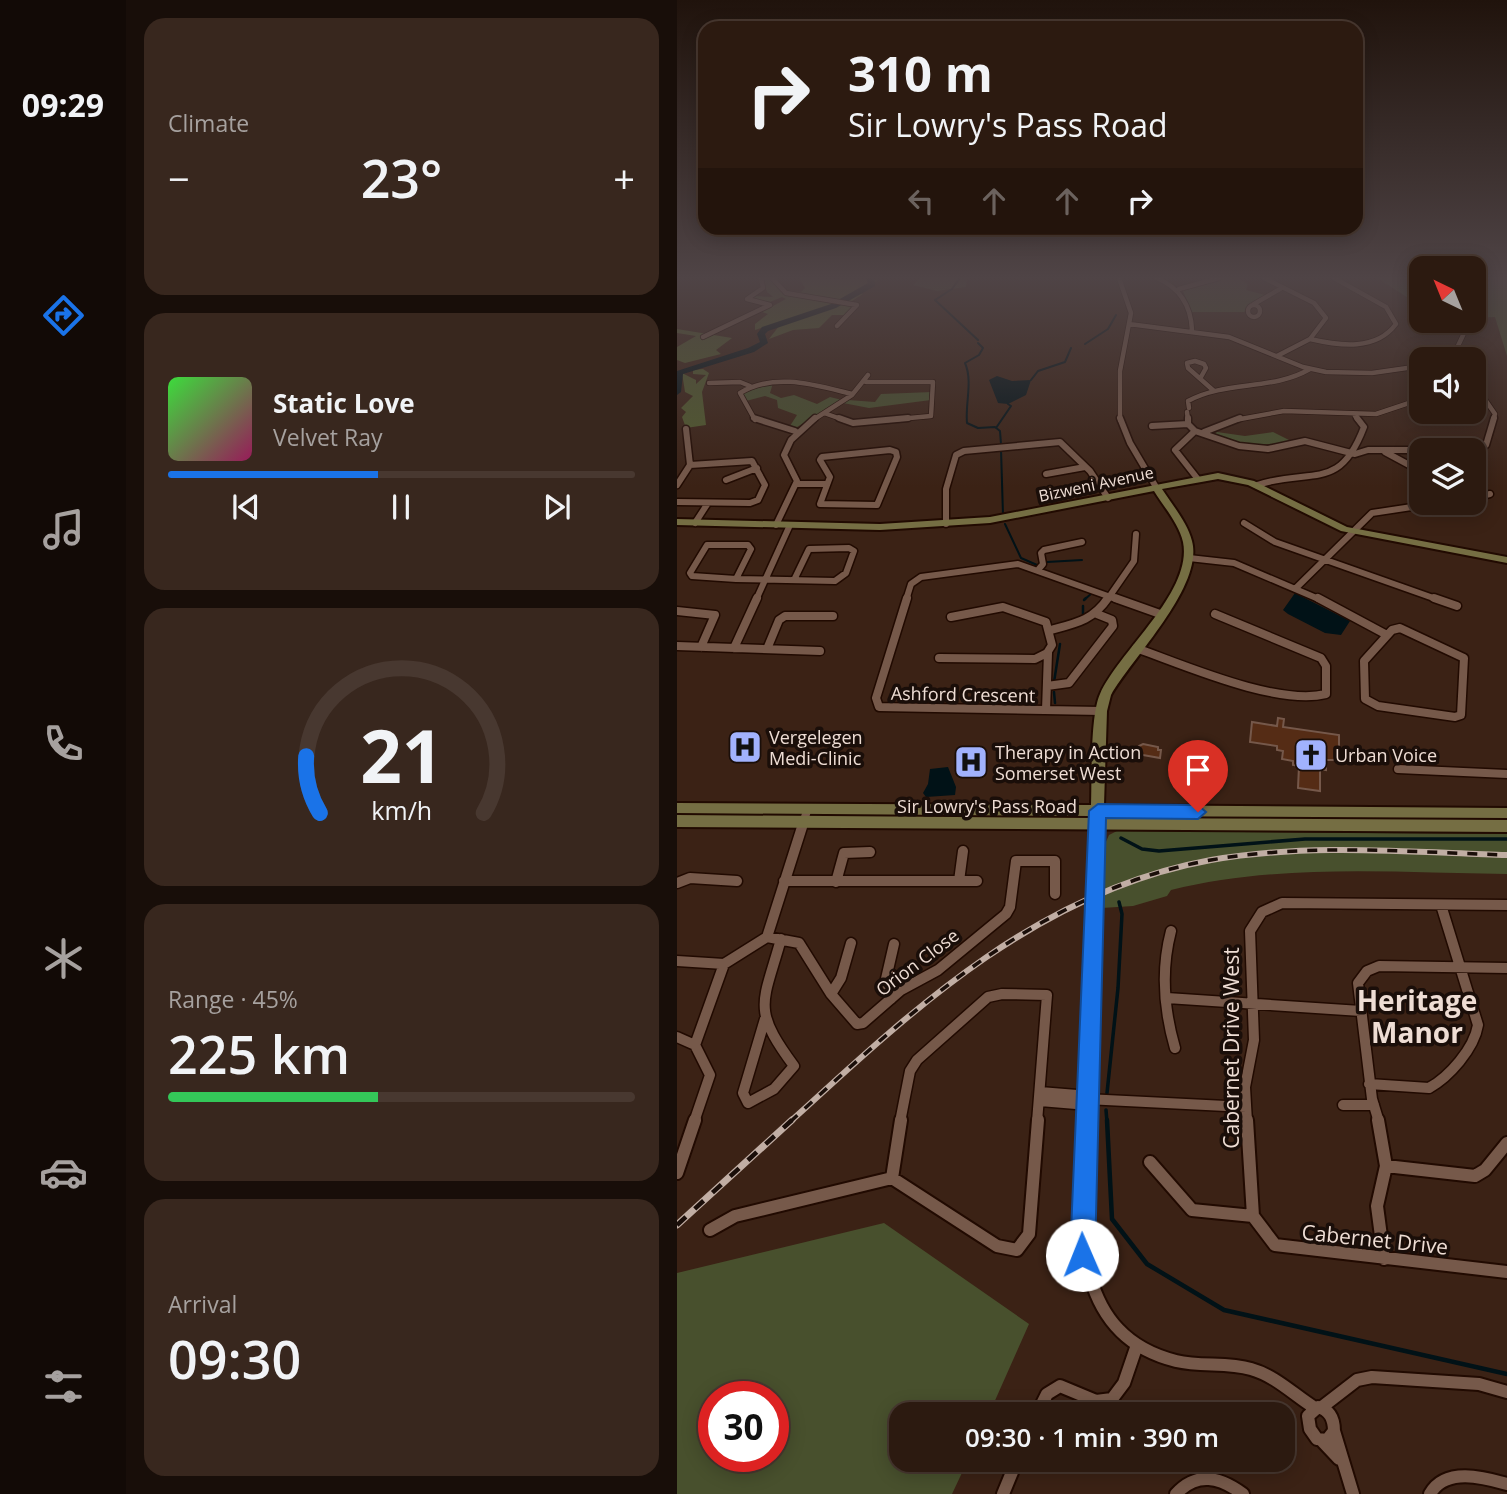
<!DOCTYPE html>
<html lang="en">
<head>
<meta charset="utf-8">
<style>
  :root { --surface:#2c1a10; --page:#38271e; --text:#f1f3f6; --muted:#a6a19f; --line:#483830; --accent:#1a73e8 }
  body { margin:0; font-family:"Open Sans",sans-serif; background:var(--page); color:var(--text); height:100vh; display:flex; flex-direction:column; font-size:26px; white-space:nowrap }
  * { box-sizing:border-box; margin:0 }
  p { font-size:23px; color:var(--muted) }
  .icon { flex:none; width:38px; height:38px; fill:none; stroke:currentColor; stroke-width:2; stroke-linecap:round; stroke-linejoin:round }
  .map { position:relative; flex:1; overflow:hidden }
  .panel { display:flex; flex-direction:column; gap:18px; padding:18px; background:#180e09; width:551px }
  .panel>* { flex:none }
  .banner { position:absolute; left:21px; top:21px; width:665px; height:214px; border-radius:21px; box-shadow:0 4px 18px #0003,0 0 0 2px var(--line); background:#2c1a10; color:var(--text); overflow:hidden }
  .needle { width:46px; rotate:317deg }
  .controls { position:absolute; left:732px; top:256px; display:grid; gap:14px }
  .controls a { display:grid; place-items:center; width:77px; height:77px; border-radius:14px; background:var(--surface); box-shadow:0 4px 18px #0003,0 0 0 2px var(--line); font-size:35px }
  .speed { position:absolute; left:21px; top:1381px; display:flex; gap:14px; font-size:35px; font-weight:700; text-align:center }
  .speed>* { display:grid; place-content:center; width:91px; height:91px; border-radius:50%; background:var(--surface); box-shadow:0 4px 18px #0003,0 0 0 2px var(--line); line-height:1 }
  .speed .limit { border:10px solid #d22; background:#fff; color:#111 }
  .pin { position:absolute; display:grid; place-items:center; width:60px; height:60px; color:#fff; margin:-72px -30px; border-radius:50% 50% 50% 0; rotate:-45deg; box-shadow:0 0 7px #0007 }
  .pin .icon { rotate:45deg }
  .me { position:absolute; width:77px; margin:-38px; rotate:359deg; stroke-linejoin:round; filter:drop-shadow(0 0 5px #0008) }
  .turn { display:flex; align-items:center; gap:24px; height:147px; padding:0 35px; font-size:32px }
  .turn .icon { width:91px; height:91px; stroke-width:2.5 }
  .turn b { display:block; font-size:49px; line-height:60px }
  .lanes { display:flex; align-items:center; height:66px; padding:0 35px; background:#0003; justify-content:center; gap:35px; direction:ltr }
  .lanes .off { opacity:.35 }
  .big { font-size:52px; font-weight:600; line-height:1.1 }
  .panel .card { flex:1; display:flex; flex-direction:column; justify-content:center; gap:10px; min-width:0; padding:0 24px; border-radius:21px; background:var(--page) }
  .panel .dial { align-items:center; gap:0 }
  .dial svg { height:182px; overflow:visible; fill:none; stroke:var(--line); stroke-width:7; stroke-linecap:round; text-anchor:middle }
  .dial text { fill:var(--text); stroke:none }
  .song { display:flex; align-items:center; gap:21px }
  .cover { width:84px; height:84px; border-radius:10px; background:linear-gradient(135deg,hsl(120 70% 55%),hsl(330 70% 35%)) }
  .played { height:7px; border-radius:4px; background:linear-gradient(90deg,var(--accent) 45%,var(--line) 45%) }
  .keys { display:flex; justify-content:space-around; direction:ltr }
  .heat { display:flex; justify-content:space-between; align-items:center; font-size:38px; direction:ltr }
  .charge { height:10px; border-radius:5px; background:linear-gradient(90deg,#34c759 45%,var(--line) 0) }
  .trip { position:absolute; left:212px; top:1402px; width:406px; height:70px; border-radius:21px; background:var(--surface); box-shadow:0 4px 18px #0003,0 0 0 2px var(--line); font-weight:600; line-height:70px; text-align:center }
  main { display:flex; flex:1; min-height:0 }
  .tab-bar { display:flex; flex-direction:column; width:126px; justify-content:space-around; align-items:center; background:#120a06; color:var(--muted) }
  .tab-bar .icon { width:49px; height:49px }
  .tab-bar .current { color:var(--accent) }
  .tab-bar b { font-size:32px; color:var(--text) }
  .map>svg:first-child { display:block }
  .green { fill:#48502d; fill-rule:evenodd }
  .forest { fill:#515b2d }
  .water { fill:#011217 }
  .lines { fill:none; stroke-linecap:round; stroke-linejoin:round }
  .stream-far3 { stroke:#011217; stroke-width:2 }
  .stream-far2 { stroke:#011217; stroke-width:2.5 }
  .stream-far1 { stroke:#011217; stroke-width:3.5 }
  .stream { stroke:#011217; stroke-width:4.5 }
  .river { fill:#011217; fill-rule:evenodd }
  .building { fill:#552c15; stroke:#75584a; stroke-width:2 }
  .street-far4-casing { stroke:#210a01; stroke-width:6 }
  .street-far3-casing { stroke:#210a01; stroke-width:9 }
  .street-far2-casing { stroke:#210a01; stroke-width:11 }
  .street-far1-casing { stroke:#210a01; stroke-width:13 }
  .street-casing { stroke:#210a01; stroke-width:16 }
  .secondary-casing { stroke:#210a01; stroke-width:4 }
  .street-far4 { stroke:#76594a; stroke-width:4.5 }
  .street-far3 { stroke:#76594a; stroke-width:6 }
  .street-far2 { stroke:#76594a; stroke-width:8 }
  .street-far1 { stroke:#76594a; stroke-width:10 }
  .street { stroke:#76594a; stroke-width:12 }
  .secondary { fill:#756e43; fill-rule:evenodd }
  .rail-far1-casing { stroke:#c1aea4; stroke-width:6 }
  .rail-casing { stroke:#c1aea4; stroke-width:7 }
  .rail-far1 { stroke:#1a0e09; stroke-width:3.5; stroke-dasharray:10; stroke-linecap:butt }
  .rail { stroke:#1a0e09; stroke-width:4.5; stroke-dasharray:12; stroke-linecap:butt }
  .route { fill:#1a73e8; stroke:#114b97; stroke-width:2 }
  .labels { text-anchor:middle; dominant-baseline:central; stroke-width:7; stroke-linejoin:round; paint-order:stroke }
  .far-street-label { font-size:16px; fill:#eeddd4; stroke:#1a0e09 }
  .street-label { font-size:18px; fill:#eeddd4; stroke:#1a0e09 }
  .poi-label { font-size:18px; fill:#eeddd4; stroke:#1a0e09; text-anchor:start }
  .near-street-label { font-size:21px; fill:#eeddd4; stroke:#1a0e09 }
  .near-district-label { font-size:28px; font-weight:bold; fill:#eeddd4; stroke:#1a0e09 }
</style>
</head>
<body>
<main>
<nav class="tab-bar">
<b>09:29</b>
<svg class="icon current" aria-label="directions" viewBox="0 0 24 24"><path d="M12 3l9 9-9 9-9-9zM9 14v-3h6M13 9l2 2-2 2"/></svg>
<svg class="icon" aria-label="music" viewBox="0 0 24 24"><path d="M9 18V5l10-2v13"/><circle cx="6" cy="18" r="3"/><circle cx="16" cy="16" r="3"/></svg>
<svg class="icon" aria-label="phone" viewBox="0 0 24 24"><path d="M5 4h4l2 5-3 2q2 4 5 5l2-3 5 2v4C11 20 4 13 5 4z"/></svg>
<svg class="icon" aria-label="climate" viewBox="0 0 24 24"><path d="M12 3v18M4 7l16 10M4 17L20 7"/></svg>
<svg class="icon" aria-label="car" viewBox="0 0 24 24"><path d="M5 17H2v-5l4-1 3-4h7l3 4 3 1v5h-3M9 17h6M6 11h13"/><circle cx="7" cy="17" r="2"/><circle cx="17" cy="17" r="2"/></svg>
<svg class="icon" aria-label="filters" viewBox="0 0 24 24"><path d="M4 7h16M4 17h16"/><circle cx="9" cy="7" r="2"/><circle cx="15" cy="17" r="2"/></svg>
</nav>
<section class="panel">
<div class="card"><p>Climate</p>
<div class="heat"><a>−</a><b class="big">23°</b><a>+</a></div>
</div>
<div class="card">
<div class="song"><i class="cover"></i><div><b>Static Love</b><p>Velvet Ray</p></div></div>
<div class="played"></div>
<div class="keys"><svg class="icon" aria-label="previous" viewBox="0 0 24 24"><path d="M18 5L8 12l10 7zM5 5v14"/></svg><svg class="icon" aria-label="pause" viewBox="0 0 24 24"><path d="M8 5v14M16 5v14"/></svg><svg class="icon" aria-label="next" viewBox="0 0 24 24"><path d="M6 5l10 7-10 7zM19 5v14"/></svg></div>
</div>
<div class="card dial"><svg viewBox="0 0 100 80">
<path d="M14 69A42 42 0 1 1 86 69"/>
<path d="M14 69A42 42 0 0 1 8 44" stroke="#1a73e8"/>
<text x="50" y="56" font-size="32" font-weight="700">21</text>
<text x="50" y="72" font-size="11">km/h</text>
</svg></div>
<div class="card"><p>Range · 45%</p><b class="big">225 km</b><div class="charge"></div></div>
<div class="card"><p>Arrival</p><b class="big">09:30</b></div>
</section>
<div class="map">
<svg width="830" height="1494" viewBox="0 0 830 1494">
  <rect width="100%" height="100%" fill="#3b2215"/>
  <!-- green -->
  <path class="green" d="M244 278H290L289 287 260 291 236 285Z
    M546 278H561L571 284 569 290 588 295 567 312H515L506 291Z
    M700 278H744V306Z
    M796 278H830V356L818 317 796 318Z
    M96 383 93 393 104 398 117 395 140 404 153 397 165 400 120 427 111 429 120 415 101 408 100 400 88 396 69 401 65 393Z
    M255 392 254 400 192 408 166 403 171 400 198 402 204 394Z
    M540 432 568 436 596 432 616 442 567 446 536 436Z
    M440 831 830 834V874C718 873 603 863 494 890L490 896 456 906 425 908 428 844 432 835Z
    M207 1223 352 1324 312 1414H224V1460H291L275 1494H0V1273ZM37 1396H96V1456H37Z"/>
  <!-- forest -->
  <path class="forest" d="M85 278H94L104 291 124 292 128 288 122 278 202 280 179 292 186 294 172 303 179 306 169 315H155L142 328 116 330 92 339 102 326 96 324 78 330V324L91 314 85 312 109 299 105 297 93 302 73 300 76 296 96 297 90 292Z
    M0 329 55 338 39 350 44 354 8 363 0 360V347L19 336 0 333Z
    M26 369 32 373 25 392 29 425 9 428 5 417 9 412 4 408 16 396 8 392 5 373 19 380V384L29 375 16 374V370Z"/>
  <!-- water -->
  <path class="water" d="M320 376 335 381 354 380 349 395 331 404 321 403 312 380Z
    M618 593 673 621 664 635 648 633 611 614 606 610Z
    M271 767 279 787 278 795 249 797 246 793 251 784 253 769Z"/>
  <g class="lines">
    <!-- stream-far3 -->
    <path class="stream-far3" d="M283 278 275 289 258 300 301 340
      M301 343 306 348 302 355 288 363C296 381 288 404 290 423L301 428 318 427 323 431 324 444
      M408 344 431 329 439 315
      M354 380 361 371 388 362 394 348
      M319 428 334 406 331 404
      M324 449 326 515
      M328 524 344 558 360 565
      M370 562 405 560
      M407 600 415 593"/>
    <!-- stream-far2 -->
    <path class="stream-far2" d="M407 600 409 598
      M406 606V614
      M377 682 383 644
      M377 692 378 703"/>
    <!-- stream-far1 -->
    <path class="stream-far1" d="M444 838 465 849 482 851 628 839H830
      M430 1093 441 988 445 914 442 902
      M429 1110 430 1122"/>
    <!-- stream -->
    <path class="stream" d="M430 1120 435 1219 470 1264 547 1310 830 1374"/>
    <!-- river -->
    <path class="river" d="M189 278H197L198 286 159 308 91 331 88 334 91 343 77 352 6 374 4 392 0 395V371L71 348 83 342 80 334 85 327 154 304 191 283Z"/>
  </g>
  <!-- building -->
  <path class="building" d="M601 718 607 719 606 727 662 735V760H649V770L643 769V791L621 788 622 766 616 765V761L605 759 606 751 600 750V746L573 742 575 722 600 726Z
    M466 744 481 747V750H484L483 758 460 754 462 746Z"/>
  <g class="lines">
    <defs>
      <path id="street-far4" d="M95 278 109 293 180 305 160 326
        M442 278 454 313 443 371V420
        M480 278C503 288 514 306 515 330
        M587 278 637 303 649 318 633 339 600 356
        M502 289 542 278
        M577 304 603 289
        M571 311a6 6 0 1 1 12 0a6 6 0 1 1-12 0Z
        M452 324 552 337 626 367 649 372 695 373 744 366
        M26 337 93 305 70 299 86 288 84 278
        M633 339C663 346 699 351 719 324L709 307 657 278
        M763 359 780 348 788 331
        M524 377 529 368 527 364 518 361 510 363 511 368 537 391
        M189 382H256L254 416 211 420
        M796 382 818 414 816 420
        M32 383 63 382 73 386
        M512 408 511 401C550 380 595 391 633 369
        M510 412 511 420
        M147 413 167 420
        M678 416 681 420
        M78 420 63 393C98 372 138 385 175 394
        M136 420 175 395 191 375
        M558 420 607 411 699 414 744 399"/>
      <path id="street-far3" d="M77 418 118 431
        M162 418 176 423 231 418
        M443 418 453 443 479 487
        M511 418V424L518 431 562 446 591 449 628 441 678 454 691 450H760
        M475 426 511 424
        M518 431 498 450 520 478
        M527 432 563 418
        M213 450 219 452 220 457 200 505 143 504 153 477 143 460 145 457Z
        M796 450 809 445 817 418
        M708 452 734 466
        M369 474 408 467
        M49 480 80 468
        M119 484H150
        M0 485 13 465 9 429
        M580 485C635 467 662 493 687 427L680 418
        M796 498 813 494
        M0 502 73 503 81 500 88 485 75 461 13 465
        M18 523 31 503
        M567 523 598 542 762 600
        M269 524V489L279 455 287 451 383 442 413 471 431 498
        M99 525 120 481 107 455 114 440 138 418
        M30 545H71L74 549 59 579 15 576 13 573Z
        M512 558 557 563 644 600
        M361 570 366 564 364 553 367 550 405 542
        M59 579 158 581 169 573 177 551 172 548 132 549 117 580
        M620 587 695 513 768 502
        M79 600 113 525
        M229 600 234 584 244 577 341 564 442 600
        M430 600 457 561 459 534"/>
      <path id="street-far2" d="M230 598 199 698 202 707 424 711
        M438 598 483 614
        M641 598 710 635
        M757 598 780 606
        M0 611 38 615 24 647
        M723 628 787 658 784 715 778 717 701 706 688 699 687 661 715 630Z
        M374 630C400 623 416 620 431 598
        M0 646 143 651
        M57 648 80 598
        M459 648C507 665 600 706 649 694V666L644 658 538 614
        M90 649 102 620 108 616H156
        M262 658 358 659 370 653 375 645 369 622 326 607 274 617
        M370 686 392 683 436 626 435 620 420 614
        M369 710 371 653
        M721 769 830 774
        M124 829 131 808
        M420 829V824"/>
      <path id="street-far1" d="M125 827 90 937 122 943 154 994 180 1024 186 1023 224 990 261 970 329 914 333 907 339 861H378V894
        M107 881H300
        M282 881 286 851
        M159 882 167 853 193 852
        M0 883 13 878 60 881
        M494 931C484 969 487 1010 498 1048
        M0 961 47 964 90 937
        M154 994 164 978 174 943
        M490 998 684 1011
        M214 999 208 983 217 944
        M88 1019 66 1093 71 1103 97 1089 117 1066C74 1008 86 1004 104 939
        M0 1037 18 1045 33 1075 17 1122
        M18 1045 47 964
        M692 1084 752 1088C772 1077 797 1049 801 1025L764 905
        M363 1092 400 1095 409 1099 569 1107
        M363 1101 399 1104 409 1099
        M666 1105H697
        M223 1122 233 1071 240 1060 311 997 325 994 370 995 360 1122
        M408 1122 420 827
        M570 1122 568 1087 577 1040 573 931 585 912 605 903 830 905
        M702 1122 695 1099 681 983 690 971 702 966 830 968"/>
      <path id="street" d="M224 1120 215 1178 320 1246 340 1250 352 1234 361 1120
        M408 1120C405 1208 386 1333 499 1361 524 1367 550 1362 574 1369 599 1376 617 1395 638 1408
        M570 1120 576 1216 598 1245 830 1272
        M701 1120 709 1166 700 1206 707 1259
        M473 1162 515 1210 576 1216
        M709 1166 798 1176 808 1170 830 1143
        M0 1173 18 1120
        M33 1230 58 1216 215 1178
        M641 1407C653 1410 657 1419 657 1431L650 1440 640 1439 633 1429 631 1416Z
        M645 1407 680 1380 695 1377 802 1384 830 1392
        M360 1414 370 1394 383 1386 419 1401 435 1399 447 1383 460 1345
        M657 1431 676 1494
        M645 1441 662 1459
        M326 1494 340 1460
        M499 1494C520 1471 543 1477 566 1494
        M753 1494C768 1467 806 1477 830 1484"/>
      <path id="secondary" d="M541 473 577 481 670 527 830 557V563L664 531 571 485 541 479 485 489C496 506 510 522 515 541 527 586 456 657 434 695L430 711 427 805 830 808V818L427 816 426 818 830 820V832L0 827V815L414 818 413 816 0 813V803L414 805C415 778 413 716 423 694 443 650 516 592 506 542 502 524 487 507 477 491L313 523 203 530 0 525V519L203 524 313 517Z"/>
    </defs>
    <!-- street-far4 casing -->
    <use href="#street-far4" class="street-far4-casing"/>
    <!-- street-far3 casing -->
    <use href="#street-far3" class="street-far3-casing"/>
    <!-- street-far2 casing -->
    <use href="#street-far2" class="street-far2-casing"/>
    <!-- street-far1 casing -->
    <use href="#street-far1" class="street-far1-casing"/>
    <!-- street casing -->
    <use href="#street" class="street-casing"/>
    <!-- secondary casing -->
    <use href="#secondary" class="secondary-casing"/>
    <!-- street-far4 -->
    <use href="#street-far4" class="street-far4"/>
    <!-- street-far3 -->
    <use href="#street-far3" class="street-far3"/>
    <!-- street-far2 -->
    <use href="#street-far2" class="street-far2"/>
    <!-- street-far1 -->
    <use href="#street-far1" class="street-far1"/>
    <!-- street -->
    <use href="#street" class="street"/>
    <!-- secondary -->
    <use href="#secondary" class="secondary"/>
    <defs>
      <path id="rail-far1" d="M113 1122C237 1008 362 891 534 860 631 843 732 852 830 855"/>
      <path id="rail" d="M0 1225 115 1120"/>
    </defs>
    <!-- rail-far1 casing -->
    <use href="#rail-far1" class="rail-far1-casing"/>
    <!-- rail casing -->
    <use href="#rail" class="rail-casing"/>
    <!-- rail-far1 -->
    <use href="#rail-far1" class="rail-far1"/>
    <!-- rail -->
    <use href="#rail" class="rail"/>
  </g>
  <!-- sky -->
  <linearGradient id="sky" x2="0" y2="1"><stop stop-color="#20130c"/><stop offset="0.57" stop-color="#4f4446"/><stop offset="1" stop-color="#4f4446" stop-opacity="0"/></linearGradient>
  <rect width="830" height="487" fill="url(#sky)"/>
  <!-- route -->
  <path class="route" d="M421 804 521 805 529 812 521 819 429 818 418 1255 414 1263 405 1267 397 1263 393 1255 412 811Z"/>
  <!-- icons -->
  <defs>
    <symbol id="hospital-square" viewBox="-11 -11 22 22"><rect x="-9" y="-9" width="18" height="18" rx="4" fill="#a1b2fd" stroke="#1a0e09"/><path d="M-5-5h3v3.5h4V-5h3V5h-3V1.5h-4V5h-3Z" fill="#111"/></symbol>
    <symbol id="church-square" viewBox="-11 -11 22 22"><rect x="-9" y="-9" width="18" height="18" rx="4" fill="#a1b2fd" stroke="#1a0e09"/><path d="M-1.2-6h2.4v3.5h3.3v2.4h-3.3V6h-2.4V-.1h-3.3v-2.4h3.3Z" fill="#111"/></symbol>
  </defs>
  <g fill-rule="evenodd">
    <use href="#hospital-square" x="49" y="728" width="38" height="38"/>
    <use href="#church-square" x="615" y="736" width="38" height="38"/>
    <use href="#hospital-square" x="275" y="743" width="38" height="38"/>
  </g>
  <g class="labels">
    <!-- far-street labels -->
    <g class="far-street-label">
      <text transform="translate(419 484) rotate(-12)">Bizweni Avenue</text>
    </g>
    <!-- street labels -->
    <g class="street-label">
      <text transform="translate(286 694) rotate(1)">Ashford Crescent</text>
      <text x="310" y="806">Sir Lowry's Pass Road</text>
      <text transform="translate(240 962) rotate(-37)">Orion Close</text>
    </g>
    <!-- poi labels -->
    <g class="poi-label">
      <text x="92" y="737">Vergelegen<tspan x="92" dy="21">Medi-Clinic</tspan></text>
      <text x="318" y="752">Therapy in Action<tspan x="318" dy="21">Somerset West</tspan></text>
      <text x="658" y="755">Urban Voice</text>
    </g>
    <!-- near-street labels -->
    <g class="near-street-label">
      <text transform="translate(554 1048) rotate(-90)">Cabernet Drive West</text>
      <text transform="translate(698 1239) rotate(6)">Cabernet Drive</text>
    </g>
    <!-- near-district labels -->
    <g class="near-district-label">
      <text x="740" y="1000">Heritage<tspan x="740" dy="32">Manor</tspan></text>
    </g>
  </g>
</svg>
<div class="controls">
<a><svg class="needle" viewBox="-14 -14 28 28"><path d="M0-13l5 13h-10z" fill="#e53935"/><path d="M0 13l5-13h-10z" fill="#a6a19f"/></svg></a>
<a><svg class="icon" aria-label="sound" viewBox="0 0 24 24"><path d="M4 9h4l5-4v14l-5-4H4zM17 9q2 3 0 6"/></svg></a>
<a><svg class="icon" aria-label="layers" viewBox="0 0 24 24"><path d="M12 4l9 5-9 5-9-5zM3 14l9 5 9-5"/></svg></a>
</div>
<div class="speed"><div class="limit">30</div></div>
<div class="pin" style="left:521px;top:812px;background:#d93025"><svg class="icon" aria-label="arrive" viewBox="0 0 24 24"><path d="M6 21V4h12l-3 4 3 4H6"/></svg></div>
<svg class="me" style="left:405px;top:1255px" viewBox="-20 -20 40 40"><circle r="19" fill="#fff"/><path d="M0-13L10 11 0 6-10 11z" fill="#1a73e8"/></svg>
<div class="trip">09:30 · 1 min · 390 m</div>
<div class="banner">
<div class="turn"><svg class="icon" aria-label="right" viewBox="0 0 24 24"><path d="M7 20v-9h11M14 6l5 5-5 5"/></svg><div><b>310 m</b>Sir Lowry's Pass Road</div></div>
<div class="lanes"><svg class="icon off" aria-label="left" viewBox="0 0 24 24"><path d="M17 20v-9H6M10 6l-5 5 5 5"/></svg><svg class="icon off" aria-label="ahead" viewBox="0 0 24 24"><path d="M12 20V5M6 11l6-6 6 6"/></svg><svg class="icon off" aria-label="ahead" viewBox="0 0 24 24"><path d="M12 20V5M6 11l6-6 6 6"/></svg><svg class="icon" aria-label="right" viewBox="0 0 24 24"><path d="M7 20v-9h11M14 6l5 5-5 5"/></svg></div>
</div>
</div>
</main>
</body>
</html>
